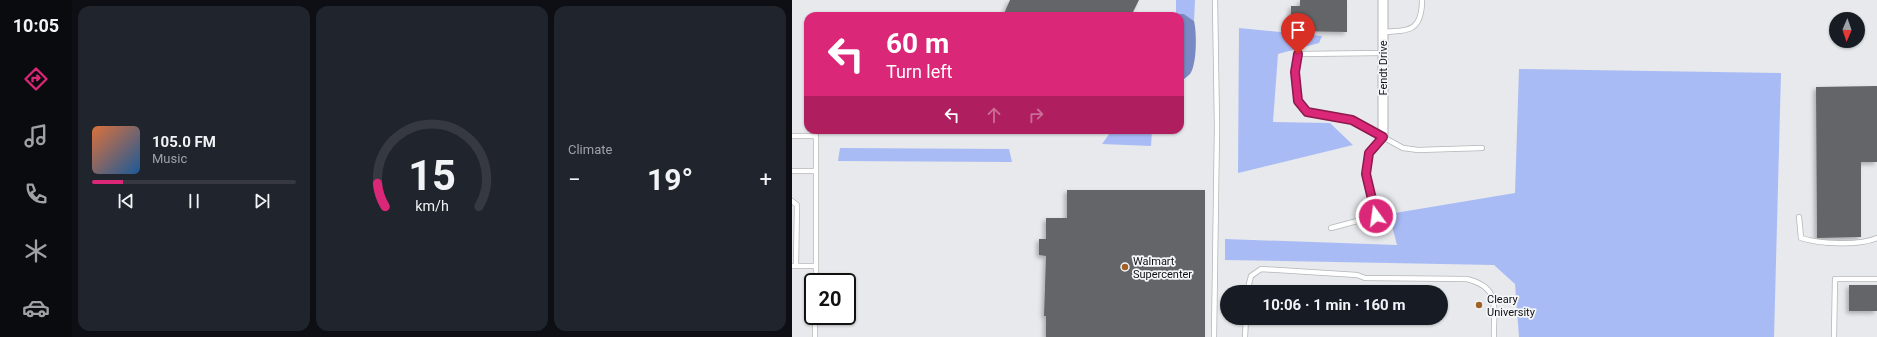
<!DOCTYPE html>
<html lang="en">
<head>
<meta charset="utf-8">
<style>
  :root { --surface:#171b24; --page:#20242c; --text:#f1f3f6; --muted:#9ea1a6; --line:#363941; --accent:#db2777 }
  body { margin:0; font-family:Roboto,sans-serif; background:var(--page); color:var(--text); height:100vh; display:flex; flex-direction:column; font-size:15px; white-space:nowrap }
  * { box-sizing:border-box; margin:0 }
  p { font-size:13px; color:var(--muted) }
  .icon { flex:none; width:22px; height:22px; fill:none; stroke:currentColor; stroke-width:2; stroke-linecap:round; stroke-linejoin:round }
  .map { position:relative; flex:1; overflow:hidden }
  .side { display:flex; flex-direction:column; gap:6px; padding:6px; background:#0d0f14; width:720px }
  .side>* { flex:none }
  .banner { position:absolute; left:12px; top:12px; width:380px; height:122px; border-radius:12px; box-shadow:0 1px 3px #0004; background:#db2777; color:#fff; overflow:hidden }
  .needle { width:26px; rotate:182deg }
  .fabs { position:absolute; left:1037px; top:12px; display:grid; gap:8px }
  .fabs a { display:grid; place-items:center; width:36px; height:36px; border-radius:50%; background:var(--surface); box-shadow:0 1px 3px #0004; font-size:20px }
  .speed { position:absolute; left:12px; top:273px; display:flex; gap:8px; font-size:20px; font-weight:700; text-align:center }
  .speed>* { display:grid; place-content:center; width:52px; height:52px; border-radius:50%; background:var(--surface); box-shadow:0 1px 3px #0004; line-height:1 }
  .speed .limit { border:2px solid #111; border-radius:6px; background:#fff; color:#111 }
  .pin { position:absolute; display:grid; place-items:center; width:34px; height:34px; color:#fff; margin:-41px -17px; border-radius:50% 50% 50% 0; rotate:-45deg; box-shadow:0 0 4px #0007 }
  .pin .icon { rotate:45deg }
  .me { position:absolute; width:44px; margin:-22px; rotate:346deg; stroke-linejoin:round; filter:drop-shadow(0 0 3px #0008) }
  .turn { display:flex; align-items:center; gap:14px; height:84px; padding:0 16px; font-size:18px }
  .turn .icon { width:52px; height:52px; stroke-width:2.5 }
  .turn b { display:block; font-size:28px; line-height:34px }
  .lanes { display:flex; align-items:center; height:38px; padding:0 16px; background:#0003; justify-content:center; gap:20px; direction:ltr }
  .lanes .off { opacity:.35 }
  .big { font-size:30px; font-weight:700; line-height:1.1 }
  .side .card { flex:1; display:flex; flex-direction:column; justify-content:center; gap:6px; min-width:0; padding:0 14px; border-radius:12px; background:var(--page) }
  .side .dial { align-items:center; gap:0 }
  .dial svg { height:104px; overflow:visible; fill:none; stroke:var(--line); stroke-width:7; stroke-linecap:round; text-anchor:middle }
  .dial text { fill:var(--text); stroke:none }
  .song { display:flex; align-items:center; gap:12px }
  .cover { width:48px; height:48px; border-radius:6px; background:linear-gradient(135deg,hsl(20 70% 55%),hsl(210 70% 35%)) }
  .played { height:4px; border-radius:2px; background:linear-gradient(90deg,var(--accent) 15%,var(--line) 15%) }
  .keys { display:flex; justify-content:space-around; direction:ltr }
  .heat { display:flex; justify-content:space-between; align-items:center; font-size:22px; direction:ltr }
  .side .tiles { flex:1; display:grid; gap:6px; grid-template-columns:repeat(3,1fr) }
  .trip { position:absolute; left:428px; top:285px; width:228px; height:40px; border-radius:20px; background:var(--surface); box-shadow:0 1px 3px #0004; font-weight:700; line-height:40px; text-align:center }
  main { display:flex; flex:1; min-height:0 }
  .menu { display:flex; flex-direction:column; width:72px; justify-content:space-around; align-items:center; background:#090b0e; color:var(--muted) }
  .menu .icon { width:28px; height:28px }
  .menu .active { color:var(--accent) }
  .menu b { font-size:18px; color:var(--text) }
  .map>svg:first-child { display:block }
  .green { fill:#a9bbf5 }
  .water { fill:#7889c3 }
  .building { fill:#646568; filter:url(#shadow) }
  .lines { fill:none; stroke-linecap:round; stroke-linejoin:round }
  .service-casing { stroke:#b4b5b9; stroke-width:6 }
  .minor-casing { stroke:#b4b5b9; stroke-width:11 }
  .service { stroke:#fff; stroke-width:4.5 }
  .minor { stroke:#fff; stroke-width:9 }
  .route-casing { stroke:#8e194d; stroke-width:10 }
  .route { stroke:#db2777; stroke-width:7 }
  .poi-dot { fill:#9f6226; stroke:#f4f6fa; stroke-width:1.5 }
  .labels { text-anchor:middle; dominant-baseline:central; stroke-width:3.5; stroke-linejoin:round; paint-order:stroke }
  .street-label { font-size:11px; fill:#111112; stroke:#f4f6fa }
  .poi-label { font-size:11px; fill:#111112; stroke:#f4f6fa; text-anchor:start }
</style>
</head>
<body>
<main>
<nav class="menu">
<b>10:05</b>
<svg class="icon active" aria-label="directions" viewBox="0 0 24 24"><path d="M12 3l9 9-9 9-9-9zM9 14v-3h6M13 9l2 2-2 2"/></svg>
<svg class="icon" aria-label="music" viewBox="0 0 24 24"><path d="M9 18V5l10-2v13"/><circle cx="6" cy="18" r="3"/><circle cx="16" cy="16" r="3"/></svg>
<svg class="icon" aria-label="phone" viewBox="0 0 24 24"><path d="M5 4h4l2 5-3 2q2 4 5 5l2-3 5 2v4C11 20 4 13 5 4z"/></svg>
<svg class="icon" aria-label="climate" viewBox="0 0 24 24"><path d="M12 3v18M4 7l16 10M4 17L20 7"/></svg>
<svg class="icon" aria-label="car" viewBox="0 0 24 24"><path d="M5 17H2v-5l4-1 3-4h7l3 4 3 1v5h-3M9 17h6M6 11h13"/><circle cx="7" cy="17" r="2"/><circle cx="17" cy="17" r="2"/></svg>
</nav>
<section class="side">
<div class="tiles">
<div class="card">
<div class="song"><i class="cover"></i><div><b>105.0 FM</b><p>Music</p></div></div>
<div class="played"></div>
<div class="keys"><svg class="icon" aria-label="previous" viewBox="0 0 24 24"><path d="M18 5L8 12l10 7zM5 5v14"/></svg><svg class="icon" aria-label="pause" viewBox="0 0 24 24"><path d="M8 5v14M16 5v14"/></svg><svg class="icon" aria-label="next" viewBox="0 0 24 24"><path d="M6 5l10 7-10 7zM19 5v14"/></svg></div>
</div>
<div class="card dial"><svg viewBox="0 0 100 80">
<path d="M14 69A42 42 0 1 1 86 69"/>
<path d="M14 69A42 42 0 0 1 8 51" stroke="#db2777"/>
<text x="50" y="56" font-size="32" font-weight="700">15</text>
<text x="50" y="72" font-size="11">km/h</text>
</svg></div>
<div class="card"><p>Climate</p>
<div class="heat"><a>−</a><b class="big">19°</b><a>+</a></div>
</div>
</div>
</section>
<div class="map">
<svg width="1085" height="337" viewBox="0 0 1085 337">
  <defs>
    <filter id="shadow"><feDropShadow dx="-2.5" dy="2.5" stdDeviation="2" flood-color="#0004"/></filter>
  </defs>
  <rect width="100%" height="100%" fill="#e7e9ec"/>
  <!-- green -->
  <path class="green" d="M384 0H403L402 21 392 14H384Z
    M447 28 530 36 527 43 486 54 481 122 538 123 561 145 446 173Z
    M727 69 989 73 982 337H727L723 284 702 265 433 260V239L605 245 597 214 723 193Z
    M320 130H360L359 146 310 144Z
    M48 148 217 149 220 162 46 161Z"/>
  <!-- water -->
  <path class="water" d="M384 14H392L402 21C405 33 405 65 398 74 395 77 392 79 388 81V16H383Z"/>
  <!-- building -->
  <path class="building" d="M218 0H347L339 16H211Z
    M508 0H555V32L499 31V6H508Z
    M1085 86V162H1069V237L1025 238 1024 87Z
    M275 190H413V337H254V316H252L254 256 247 255V239H254V218H275Z
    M1057 285H1085V311H1057Z"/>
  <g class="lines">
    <defs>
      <path id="service" d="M591 32C617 31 630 31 630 0
        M591 53 506 54 503 71 506 101 515 112 560 120 611 148 626 150 690 148
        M0 136H24V282
        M0 171H24
        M0 201 5 205 4 266
        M1007 217 1009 238C1027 244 1067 246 1085 238
        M539 228 584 216 574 174 577 153 591 137
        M0 266H24
        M455 292 459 276 469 269 565 275 573 278 675 279C710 288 701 308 702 337
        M23 337V316
        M422 337 425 127 423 0
        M453 337 454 318
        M1042 337 1043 279H1085"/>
      <path id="minor" d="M591 0V137"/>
    </defs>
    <!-- service casing -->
    <use href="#service" class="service-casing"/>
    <!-- minor casing -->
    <use href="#minor" class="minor-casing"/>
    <!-- service -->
    <use href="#service" class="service"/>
    <!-- minor -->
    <use href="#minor" class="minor"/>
  </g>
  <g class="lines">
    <defs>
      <path id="route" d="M506 54 503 72 506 101 515 112 560 120 591 137 577 153 574 174 584 216"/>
    </defs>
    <!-- route casing -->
    <use href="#route" class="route-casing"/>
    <!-- route -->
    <use href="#route" class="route"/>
  </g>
  <!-- markers -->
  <g class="poi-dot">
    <circle cx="333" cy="267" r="4"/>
    <circle cx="687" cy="305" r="4"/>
  </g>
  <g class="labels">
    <!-- street labels -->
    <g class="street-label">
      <text transform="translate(591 68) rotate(-90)">Fendt Drive</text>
    </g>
    <!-- poi labels -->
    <g class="poi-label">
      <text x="341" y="261">Walmart<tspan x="341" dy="13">Supercenter</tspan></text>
      <text x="695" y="299">Cleary<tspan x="695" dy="13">University</tspan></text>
    </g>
  </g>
</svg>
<div class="fabs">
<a><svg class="needle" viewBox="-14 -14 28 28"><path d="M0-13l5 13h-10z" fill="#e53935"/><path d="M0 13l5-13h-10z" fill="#9ea1a6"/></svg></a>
</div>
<div class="speed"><div class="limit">20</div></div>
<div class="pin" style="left:506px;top:54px;background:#d93025"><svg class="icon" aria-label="arrive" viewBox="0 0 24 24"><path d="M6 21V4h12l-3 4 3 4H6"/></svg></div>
<svg class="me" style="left:584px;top:216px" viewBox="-20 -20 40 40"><circle r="17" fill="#db2777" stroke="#fff" stroke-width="3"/><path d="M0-11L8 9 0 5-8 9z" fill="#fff"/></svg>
<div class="trip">10:06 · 1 min · 160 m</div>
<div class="banner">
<div class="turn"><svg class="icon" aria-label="left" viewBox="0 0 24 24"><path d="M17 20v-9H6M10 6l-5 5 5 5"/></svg><div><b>60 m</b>Turn left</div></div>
<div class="lanes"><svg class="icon" aria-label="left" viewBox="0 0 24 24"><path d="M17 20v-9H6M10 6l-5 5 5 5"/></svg><svg class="icon off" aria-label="ahead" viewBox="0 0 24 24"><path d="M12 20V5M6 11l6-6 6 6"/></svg><svg class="icon off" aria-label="right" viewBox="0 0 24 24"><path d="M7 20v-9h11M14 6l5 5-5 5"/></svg></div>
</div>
</div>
</main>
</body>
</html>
